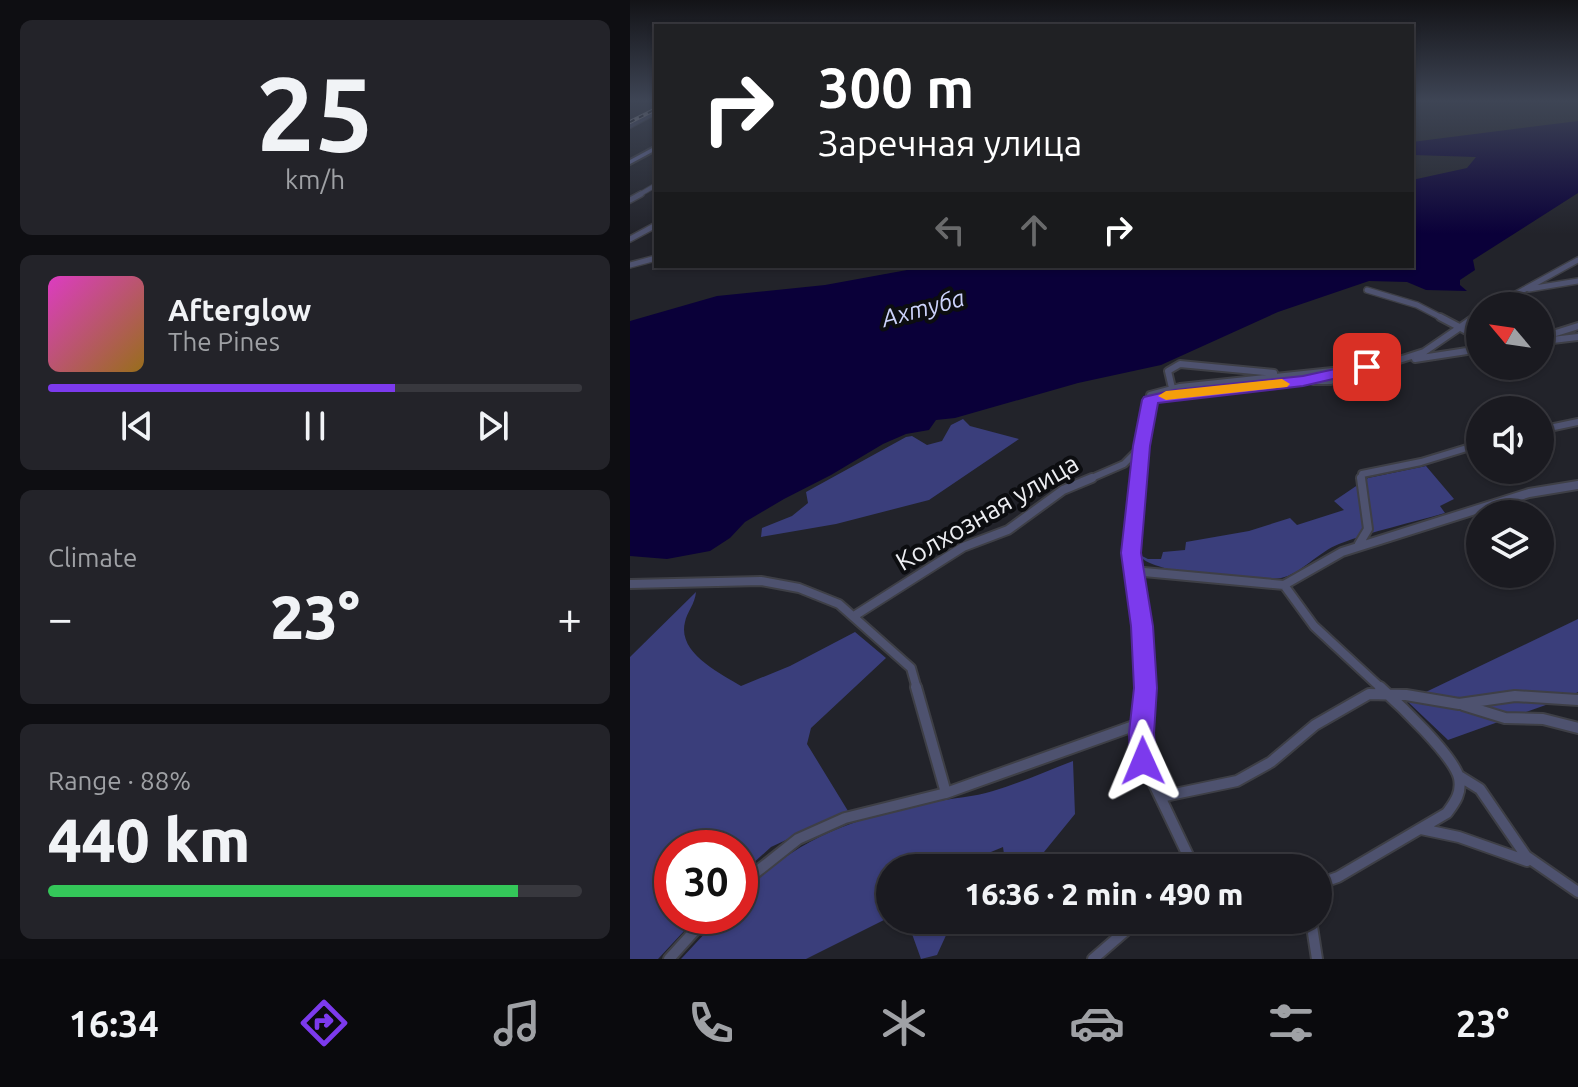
<!DOCTYPE html>
<html lang="en">
<head>
<meta charset="utf-8">
<style>
  :root { --surface:#1a1a20; --page:#232329; --text:#f1f3f6; --muted:#9fa1a5; --line:#38383e; --accent:#7c3aed }
  body { margin:0; font-family:Ubuntu,sans-serif; background:var(--page); color:var(--text); height:100vh; display:flex; flex-direction:column; font-size:30px; white-space:nowrap }
  * { box-sizing:border-box; margin:0 }
  p { font-size:26px; color:var(--muted) }
  .icon { flex:none; width:44px; height:44px; fill:none; stroke:currentColor; stroke-width:2; stroke-linecap:round; stroke-linejoin:round }
  .map { position:relative; flex:1; overflow:hidden }
  .side { display:flex; flex-direction:column; gap:20px; padding:20px; background:#0e0e12; width:630px }
  .side>* { flex:none }
  .banner { position:absolute; left:24px; top:24px; width:760px; height:244px; border-radius:0px; box-shadow:0 2px 6px #0004,0 0 0 2px var(--line); background:#202124; color:#fff; overflow:hidden }
  .needle { width:52px; rotate:299deg }
  .tools { position:absolute; left:836px; top:292px; display:grid; gap:16px }
  .tools a { display:grid; place-items:center; width:88px; height:88px; border-radius:50%; background:var(--surface); box-shadow:0 2px 6px #0004,0 0 0 2px var(--line); font-size:40px }
  .speed { position:absolute; left:24px; top:830px; display:flex; gap:16px; font-size:40px; font-weight:700; text-align:center }
  .speed>* { display:grid; place-content:center; width:104px; height:104px; border-radius:50%; background:var(--surface); box-shadow:0 2px 6px #0004,0 0 0 2px var(--line); line-height:1 }
  .speed .limit { border:12px solid #d22; background:#fff; color:#111 }
  .pin { position:absolute; display:grid; place-items:center; width:68px; height:68px; color:#fff; margin:-34px; border-radius:16px; box-shadow:0 4px 12px #0006 }
  .me { position:absolute; width:88px; margin:-44px; rotate:359deg; stroke-linejoin:round; filter:drop-shadow(0 0 6px #0008) }
  .turn { display:flex; align-items:center; gap:28px; height:168px; padding:0 32px; font-size:36px }
  .turn .icon { width:104px; height:104px; stroke-width:2.5 }
  .turn b { display:block; font-size:56px; line-height:68px }
  .lanes { display:flex; align-items:center; height:76px; padding:0 32px; background:#0003; justify-content:center; gap:40px; direction:ltr }
  .lanes .off { opacity:.35 }
  .big { font-size:60px; font-weight:800; line-height:1.1 }
  .side .widget { flex:1; display:flex; flex-direction:column; justify-content:center; gap:12px; min-width:0; padding:0 28px; border-radius:12px; background:var(--page) }
  .side .dial { align-items:center; gap:0 }
  .dial b { font-size:104px; line-height:1 }
  .song { display:flex; align-items:center; gap:24px }
  .cover { width:96px; height:96px; border-radius:12px; background:linear-gradient(135deg,hsl(310 70% 55%),hsl(40 70% 35%)) }
  .played { height:8px; border-radius:4px; background:linear-gradient(90deg,var(--accent) 65%,var(--line) 65%) }
  .keys { display:flex; justify-content:space-around; direction:ltr }
  .heat { display:flex; justify-content:space-between; align-items:center; font-size:44px; direction:ltr }
  .charge { height:12px; border-radius:6px; background:linear-gradient(90deg,#34c759 88%,var(--line) 0) }
  .trip { position:absolute; left:246px; top:854px; width:456px; height:80px; border-radius:40px; background:var(--surface); box-shadow:0 2px 6px #0004,0 0 0 2px var(--line); font-weight:800; line-height:80px; text-align:center }
  .tab-bar { display:flex; height:128px; justify-content:space-around; align-items:center; background:#0a0a0d; color:var(--muted) }
  .tab-bar .icon { width:56px; height:56px }
  .tab-bar .selected { color:var(--accent) }
  .tab-bar b { font-size:36px; color:var(--text) }
  main { display:flex; flex:1; min-height:0 }
  .map>svg:first-child { display:block }
  .green { fill:#3a3e7b }
  .water { fill:#0a0039 }
  .lines { fill:none; stroke-linecap:round; stroke-linejoin:round }
  .street-far4-casing { stroke:#3e3f46; stroke-width:6 }
  .street-far3-casing { stroke:#3e3f46; stroke-width:8 }
  .street-far2-casing { stroke:#3e3f46; stroke-width:10 }
  .street-far1-casing { stroke:#3e3f46; stroke-width:12 }
  .street-casing { stroke:#3e3f46; stroke-width:14 }
  .secondary-casing { stroke:#3e3f46; stroke-width:4 }
  .street-far4 { stroke:#4e526f; stroke-width:4 }
  .street-far3 { stroke:#4e526f; stroke-width:5 }
  .street-far2 { stroke:#4e526f; stroke-width:6 }
  .street-far1 { stroke:#4e526f; stroke-width:8 }
  .street { stroke:#4e526f; stroke-width:10 }
  .secondary { fill:#656b9a; fill-rule:evenodd }
  .rail-casing { stroke:#bfc0c5; stroke-width:4 }
  .rail { stroke:#0c0d10; stroke-width:2; stroke-dasharray:5; stroke-linecap:butt }
  .route { fill:#7c3aed; stroke:#51269a; stroke-width:2 }
  .slow { fill:#f59e0b }
  .labels { text-anchor:middle; dominant-baseline:central; stroke-width:8; stroke-linejoin:round; paint-order:stroke }
  .far-water-label { font-size:24px; font-style:italic; fill:#ccd2fa; stroke:#0c0d10 }
  .street-label { font-size:26px; fill:#edeef2; stroke:#0c0d10 }
</style>
</head>
<body>
<main>
<section class="side">
<div class="widget dial"><b>25</b><p>km/h</p></div>
<div class="widget">
<div class="song"><i class="cover"></i><div><b>Afterglow</b><p>The Pines</p></div></div>
<div class="played"></div>
<div class="keys"><svg class="icon" aria-label="previous" viewBox="0 0 24 24"><path d="M18 5L8 12l10 7zM5 5v14"/></svg><svg class="icon" aria-label="pause" viewBox="0 0 24 24"><path d="M8 5v14M16 5v14"/></svg><svg class="icon" aria-label="next" viewBox="0 0 24 24"><path d="M6 5l10 7-10 7zM19 5v14"/></svg></div>
</div>
<div class="widget"><p>Climate</p>
<div class="heat"><a>−</a><b class="big">23°</b><a>+</a></div>
</div>
<div class="widget"><p>Range · 88%</p><b class="big">440 km</b><div class="charge"></div></div>
</section>
<div class="map">
<svg width="948" height="959" viewBox="0 0 948 959">
  <rect width="100%" height="100%" fill="#22232a"/>
  <!-- green -->
  <path class="green" d="M333 419 340 426 389 439 299 500 206 524 131 537 132 528 162 516 178 503 176 492 276 437 282 436 297 445 312 441 321 425Z
    M796 466 824 499 810 506 815 513C780 523 743 531 709 544 688 552 671 574 651 578 627 582 519 575 508 554L518 559H531L533 552 555 550 556 542 619 531 660 518 667 525 714 510 704 501 738 478Z
    M66 592C65 604 57 612 55 622 47 653 90 673 111 686L160 666 225 632 256 658 181 728 177 744 218 811 141 847 110 875V848H42V916H68L28 959H0V657Z
    M948 619V692L941 696 818 740 777 701Z
    M443 761 445 814 414 852 379 868H376L373 847 344 859 341 868H260V917L176 959H51L91 916H110V896C167 837 224 818 303 802 323 798 344 797 363 791 390 783 417 771 443 761Z
    M277 920H323L307 955 291 959Z"/>
  <!-- water -->
  <path class="water" d="M948 121V193L843 260 845 270 830 280V285L837 291 796 290 777 282 739 281 648 312 531 365 448 383 325 418 306 420 299 430 276 434 253 444 201 475 154 499 115 522 100 538 80 551 37 559 0 556V321L87 296 195 285 299 266H782V180L837 168 846 157 783 155 782 142Z"/>
  <g class="lines">
    <defs>
      <path id="street-far4" d="M0 126 26 112
        M7 196 26 185"/>
      <path id="street-far3" d="M0 200 11 194
        M0 239 26 225
        M0 265 26 258
        M899 289 948 281
        M737 290 787 305 814 319
        M864 306 948 260
        M842 319 850 314"/>
      <path id="street-far2" d="M810 317 850 338
        M910 338 948 326
        M914 341 948 337
        M785 359 850 349
        M683 381H701L712 370
        M542 388 538 371 550 364 644 373
        M520 400 544 394 694 376
        M910 430 948 422
        M457 480 494 464 512 446
        M510 480 520 395 550 387 712 370 766 361 794 352 845 317
        M731 480 732 474 791 462 850 444"/>
      <path id="street-far1" d="M510 478 501 553 512 626 516 689
        M729 544 738 529 731 478
        M503 571 654 585 712 552 899 493 948 485
        M0 584 131 581 169 588 209 604 281 668 287 689
        M654 585 684 626 752 689
        M224 616 333 547 378 530 433 490 462 478"/>
      <path id="street" d="M286 687 316 793
        M516 687 511 733 513 761 564 868
        M833 705 875 718 913 719 948 728
        M829 776 850 789 896 856 948 892
        M530 797 607 781 641 762 685 725 739 694 776 695 829 704 885 696 948 700
        M791 829 829 837 897 861
        M688 884 708 877 817 813C825 802 832 793 829 778 824 756 768 703 750 687
        M110 885 168 839 215 818 316 793 512 723
        M681 920 687 959
        M39 959 78 916
        M463 959 500 927 515 920"/>
      <path id="secondary" d="M26 146V150L0 164V160Z"/>
    </defs>
    <!-- street-far4 casing -->
    <use href="#street-far4" class="street-far4-casing"/>
    <!-- street-far3 casing -->
    <use href="#street-far3" class="street-far3-casing"/>
    <!-- street-far2 casing -->
    <use href="#street-far2" class="street-far2-casing"/>
    <!-- street-far1 casing -->
    <use href="#street-far1" class="street-far1-casing"/>
    <!-- street casing -->
    <use href="#street" class="street-casing"/>
    <!-- secondary casing -->
    <use href="#secondary" class="secondary-casing"/>
    <!-- street-far4 -->
    <use href="#street-far4" class="street-far4"/>
    <!-- street-far3 -->
    <use href="#street-far3" class="street-far3"/>
    <!-- street-far2 -->
    <use href="#street-far2" class="street-far2"/>
    <!-- street-far1 -->
    <use href="#street-far1" class="street-far1"/>
    <!-- street -->
    <use href="#street" class="street"/>
    <!-- secondary -->
    <use href="#secondary" class="secondary"/>
    <defs>
      <path id="rail" d="M0 122 26 109"/>
    </defs>
    <!-- rail casing -->
    <use href="#rail" class="rail-casing"/>
    <!-- rail -->
    <use href="#rail" class="rail"/>
  </g>
  <!-- sky -->
  <linearGradient id="sky" x2="0" y2="1"><stop stop-color="#131317"/><stop offset="0.43" stop-color="#3e4555"/><stop offset="1" stop-color="#3e4555" stop-opacity="0"/></linearGradient>
  <rect width="948" height="234" fill="url(#sky)"/>
  <!-- route -->
  <path class="route" d="M737 362 742 364V370L673 386 528 403 520 446 511 553 523 626 527 688 524 733 526 761 522 770 513 773 504 770 500 761 499 733 504 688 501 626 491 553 503 446 512 400 514 397 544 390 673 376Z"/>
  <!-- slow -->
  <path class="slow" d="M652 379 660 384 657 387 536 400 528 396 536 391Z"/>
  <g class="labels">
    <!-- far-water labels -->
    <g class="far-water-label">
      <text transform="translate(293 308) rotate(-15)">Ахтуба</text>
    </g>
    <!-- street labels -->
    <g class="street-label">
      <text transform="translate(357 512) rotate(-30)">Колхозная улица</text>
    </g>
  </g>
</svg>
<div class="tools">
<a><svg class="needle" viewBox="-14 -14 28 28"><path d="M0-13l5 13h-10z" fill="#e53935"/><path d="M0 13l5-13h-10z" fill="#9fa1a5"/></svg></a>
<a><svg class="icon" aria-label="sound" viewBox="0 0 24 24"><path d="M4 9h4l5-4v14l-5-4H4zM17 9q2 3 0 6"/></svg></a>
<a><svg class="icon" aria-label="layers" viewBox="0 0 24 24"><path d="M12 4l9 5-9 5-9-5zM3 14l9 5 9-5"/></svg></a>
</div>
<div class="speed"><div class="limit">30</div></div>
<div class="pin" style="left:737px;top:367px;background:#d93025"><svg class="icon" aria-label="arrive" viewBox="0 0 24 24"><path d="M6 21V4h12l-3 4 3 4H6"/></svg></div>
<svg class="me" style="left:513px;top:761px" viewBox="-20 -20 40 40"><path d="M0-17L14 15 0 8-14 15z" fill="#7c3aed" stroke="#fff" stroke-width="4"/></svg>
<div class="trip">16:36 · 2 min · 490 m</div>
<div class="banner">
<div class="turn"><svg class="icon" aria-label="right" viewBox="0 0 24 24"><path d="M7 20v-9h11M14 6l5 5-5 5"/></svg><div><b>300 m</b>Заречная улица</div></div>
<div class="lanes"><svg class="icon off" aria-label="left" viewBox="0 0 24 24"><path d="M17 20v-9H6M10 6l-5 5 5 5"/></svg><svg class="icon off" aria-label="ahead" viewBox="0 0 24 24"><path d="M12 20V5M6 11l6-6 6 6"/></svg><svg class="icon" aria-label="right" viewBox="0 0 24 24"><path d="M7 20v-9h11M14 6l5 5-5 5"/></svg></div>
</div>
</div>
</main>
<nav class="tab-bar">
<b>16:34</b>
<svg class="icon selected" aria-label="directions" viewBox="0 0 24 24"><path d="M12 3l9 9-9 9-9-9zM9 14v-3h6M13 9l2 2-2 2"/></svg>
<svg class="icon" aria-label="music" viewBox="0 0 24 24"><path d="M9 18V5l10-2v13"/><circle cx="6" cy="18" r="3"/><circle cx="16" cy="16" r="3"/></svg>
<svg class="icon" aria-label="phone" viewBox="0 0 24 24"><path d="M5 4h4l2 5-3 2q2 4 5 5l2-3 5 2v4C11 20 4 13 5 4z"/></svg>
<svg class="icon" aria-label="climate" viewBox="0 0 24 24"><path d="M12 3v18M4 7l16 10M4 17L20 7"/></svg>
<svg class="icon" aria-label="car" viewBox="0 0 24 24"><path d="M5 17H2v-5l4-1 3-4h7l3 4 3 1v5h-3M9 17h6M6 11h13"/><circle cx="7" cy="17" r="2"/><circle cx="17" cy="17" r="2"/></svg>
<svg class="icon" aria-label="filters" viewBox="0 0 24 24"><path d="M4 7h16M4 17h16"/><circle cx="9" cy="7" r="2"/><circle cx="15" cy="17" r="2"/></svg>
<b>23°</b>
</nav>
</body>
</html>
